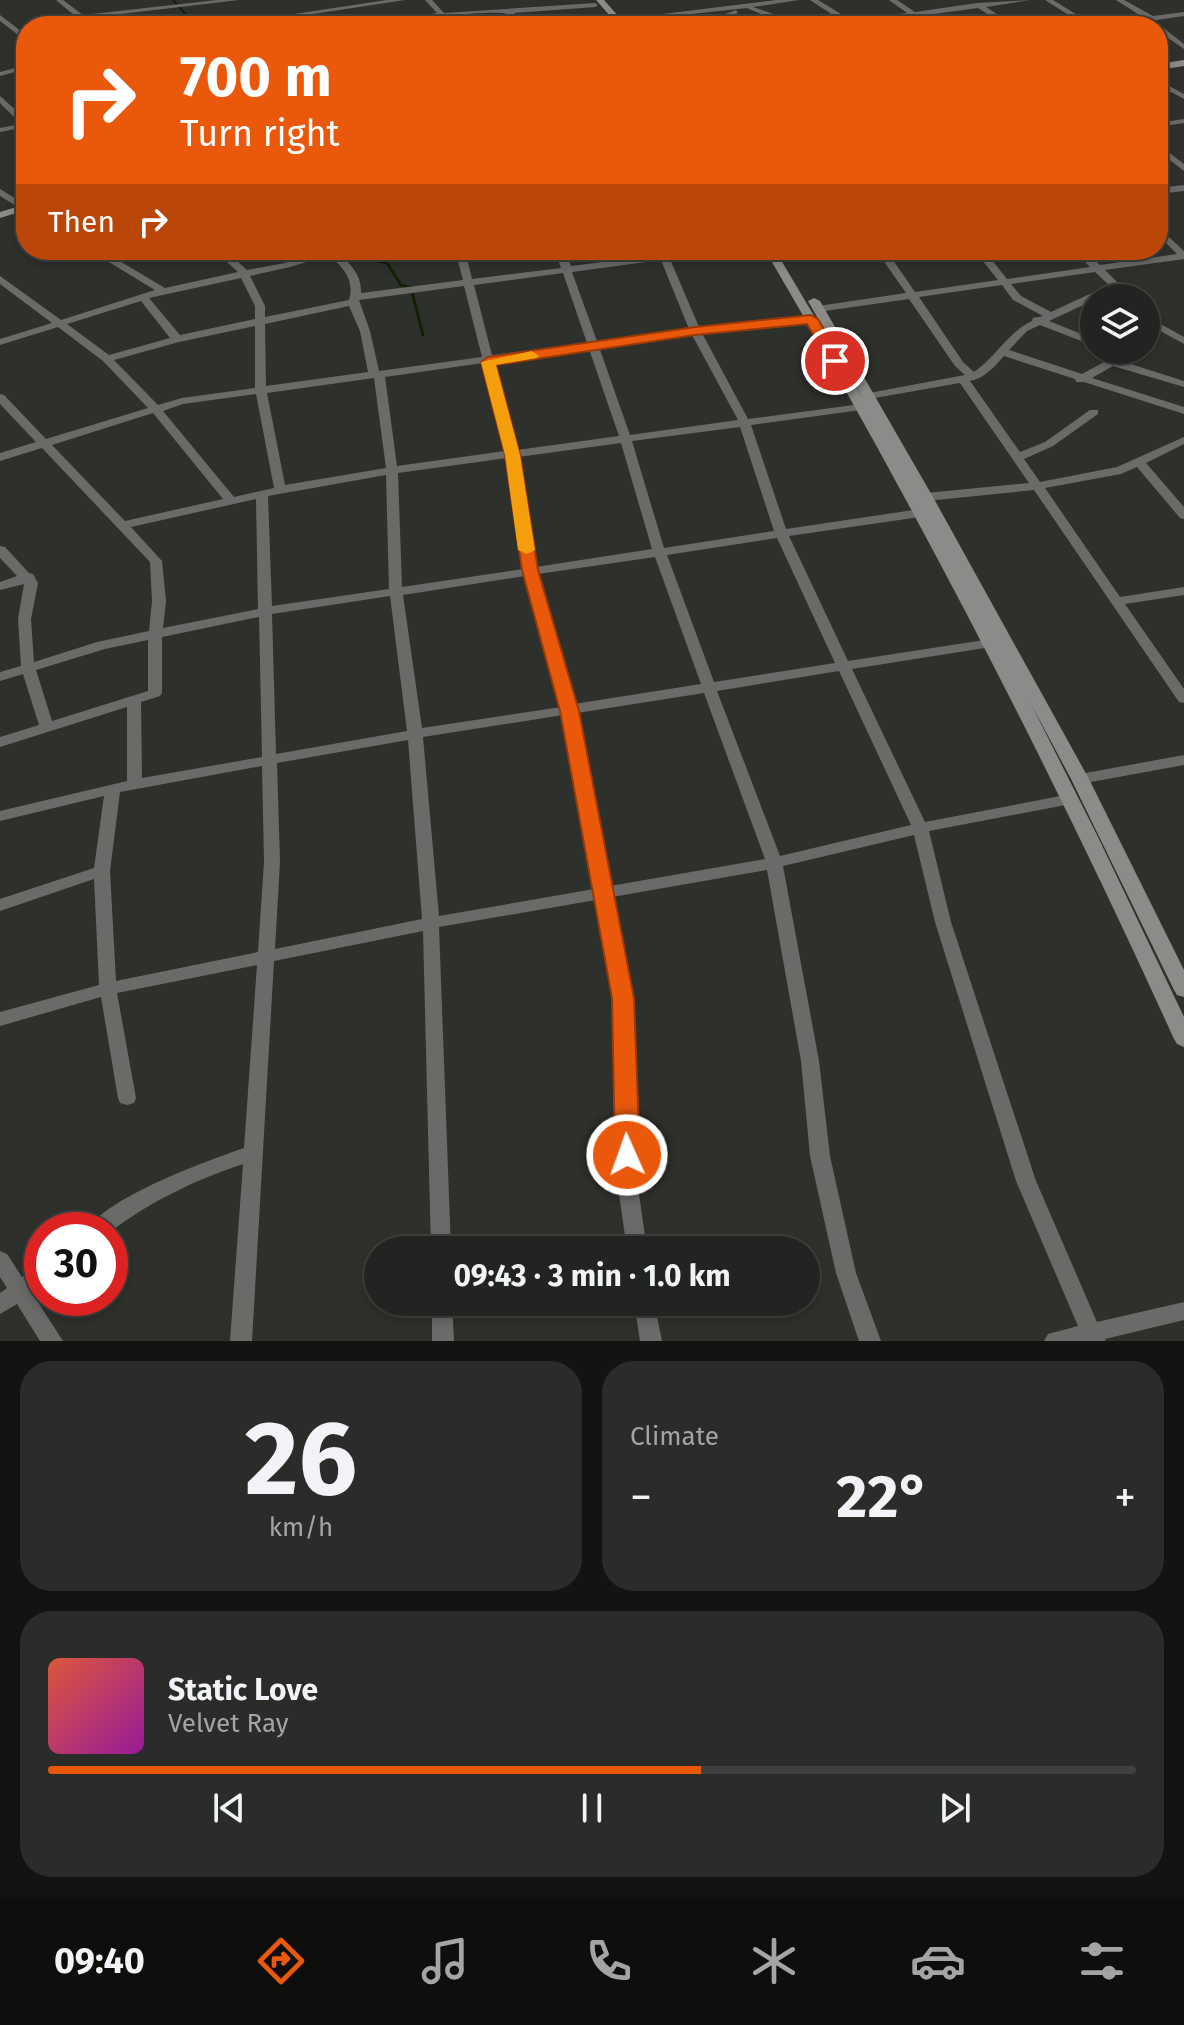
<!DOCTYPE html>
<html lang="en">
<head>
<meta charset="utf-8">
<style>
  :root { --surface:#222421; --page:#2a2c2a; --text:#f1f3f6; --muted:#a2a4a5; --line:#3f413f; --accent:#ea580c }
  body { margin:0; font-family:"Fira Sans",sans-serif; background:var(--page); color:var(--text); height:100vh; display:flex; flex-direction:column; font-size:30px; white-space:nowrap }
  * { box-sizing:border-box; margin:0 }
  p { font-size:26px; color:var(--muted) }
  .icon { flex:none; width:44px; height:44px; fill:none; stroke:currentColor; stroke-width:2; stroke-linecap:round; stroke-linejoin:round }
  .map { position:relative; height:1341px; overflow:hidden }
  .drawer { display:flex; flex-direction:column; gap:20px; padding:20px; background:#131412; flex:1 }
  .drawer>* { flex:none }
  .hud { position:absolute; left:16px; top:16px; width:1152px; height:244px; border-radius:32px; box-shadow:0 4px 12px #0003,0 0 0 2px var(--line); background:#ea580c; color:#fff; overflow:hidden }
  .controls { position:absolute; left:1080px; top:284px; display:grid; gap:16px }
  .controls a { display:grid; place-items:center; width:80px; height:80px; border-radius:50%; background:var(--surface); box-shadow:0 4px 12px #0003,0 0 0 2px var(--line); font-size:40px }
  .speed { position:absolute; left:24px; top:1212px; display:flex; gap:16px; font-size:40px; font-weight:700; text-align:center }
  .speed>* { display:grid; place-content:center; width:104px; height:104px; border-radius:50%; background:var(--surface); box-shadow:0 4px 12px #0003,0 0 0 2px var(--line); line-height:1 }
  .speed .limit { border:12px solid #d22; background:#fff; color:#111 }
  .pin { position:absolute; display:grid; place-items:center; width:68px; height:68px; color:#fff; margin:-34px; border:4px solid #fff; border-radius:50%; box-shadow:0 2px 8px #0007 }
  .me { position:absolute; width:88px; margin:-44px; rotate:358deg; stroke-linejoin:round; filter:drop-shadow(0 0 6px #0008) }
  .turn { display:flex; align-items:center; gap:28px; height:168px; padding:0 32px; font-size:36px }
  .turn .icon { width:104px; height:104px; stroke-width:2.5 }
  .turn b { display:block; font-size:56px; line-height:68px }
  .then { display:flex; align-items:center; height:76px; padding:0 32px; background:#0003; gap:16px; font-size:30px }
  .big { font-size:60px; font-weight:700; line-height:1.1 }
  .drawer .widget { flex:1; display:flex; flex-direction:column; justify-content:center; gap:12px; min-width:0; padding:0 28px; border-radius:32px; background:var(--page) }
  .drawer .dial { align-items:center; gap:0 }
  .dial b { font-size:104px; line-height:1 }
  .song { display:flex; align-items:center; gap:24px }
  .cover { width:96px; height:96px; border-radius:12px; background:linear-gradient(135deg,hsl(10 70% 55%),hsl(300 70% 35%)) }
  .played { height:8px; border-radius:4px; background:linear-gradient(90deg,var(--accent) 60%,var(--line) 60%) }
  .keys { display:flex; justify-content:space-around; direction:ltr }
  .heat { display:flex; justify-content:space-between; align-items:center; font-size:44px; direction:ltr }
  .drawer .tiles { flex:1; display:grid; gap:20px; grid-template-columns:1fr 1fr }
  .widget:last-child { grid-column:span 2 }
  .trip { position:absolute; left:364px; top:1236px; width:456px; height:80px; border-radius:40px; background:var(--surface); box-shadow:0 4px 12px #0003,0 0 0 2px var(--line); font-weight:700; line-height:80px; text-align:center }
  .menu { display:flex; height:128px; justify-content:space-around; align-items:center; background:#0e0e0d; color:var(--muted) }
  .menu .icon { width:56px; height:56px }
  .menu .current { color:var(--accent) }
  .menu b { font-size:36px; color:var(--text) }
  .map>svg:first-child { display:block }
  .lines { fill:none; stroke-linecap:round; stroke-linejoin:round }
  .stream-far1 { stroke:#151f02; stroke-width:2 }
  .stream { stroke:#151f02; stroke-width:3 }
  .street { fill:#6a6b69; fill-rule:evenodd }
  .secondary { fill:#8b8c89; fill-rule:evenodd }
  .route { fill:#ea580c; stroke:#983908; stroke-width:2 }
  .slow { fill:#f59e0b }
</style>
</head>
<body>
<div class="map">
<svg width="1184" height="1341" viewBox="0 0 1184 1341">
  <rect width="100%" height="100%" fill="#2e302c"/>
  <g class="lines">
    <!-- stream-far1 -->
    <path class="stream-far1" d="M173 0 196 26"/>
    <!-- stream -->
    <path class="stream" d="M366 250 377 261 387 263 401 285 411 288 423 335"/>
    <!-- street -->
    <path class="street" d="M56 0H63L83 15 217 0H239L87 18 97 26H88L80 19 25 28 28 24 75 16Z
      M387 0H405L234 26H215Z
      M425 0H432L444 13 595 3 598 5 595 7 514 13 537 26C523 26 514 14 502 13 458 10 412 26 368 26L437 13Z
      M777 0H799L753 7 782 17 788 26H780L776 21 747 8 618 22 614 20Z
      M810 0H818L851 20 907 13 889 0H897L915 12 977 3 1030 0 986 7 1015 26H1006L978 8 920 16 935 26H926L912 17 850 25 819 26 842 21Z
      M1045 0H1053L1095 26H1086Z
      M1116 0H1124L1153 16 1184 12V16L1116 26H1097L1144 18Z
      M736 10 738 13 704 26H693Z
      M0 15 26 35V41L0 21Z
      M1157 26H1161L1184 44V49L1158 31Z
      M26 65V69L0 76V72Z
      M1158 80 1184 94V99L1158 85Z
      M0 96 26 119V127L0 132V128L21 124 0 103Z
      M1184 119V123L1158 127V123Z
      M1158 144 1184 164V171L1158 151Z
      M1184 185V191L1158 194V188Z
      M0 189 26 205V212L0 196Z
      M1158 227 1184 251V259L1105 270 1133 298H1122L1114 291 1094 298V300L1049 321 1094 339V346L1040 325 1027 331 1009 350 1082 374 1117 355 1108 350 1130 352V356L1121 361 1184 381V387L1113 366 1092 378 1184 407V414L1084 382H1076L1075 379 1004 356C994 367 985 378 970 381L1020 452 1045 442 1090 410H1098V414L1053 446 1024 459 1040 482 1117 467 1184 437V444L1146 463 1184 507V519L1180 518 1137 467 1121 474 1045 488 1120 597 1184 587V595L1125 604 1184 689V703L1179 702 1034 490 926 501 920 497 926 493 1029 483 960 383 869 399 863 396 869 393 965 375 955 366 909 299 818 312 813 309 818 306 906 293 876 250H886L915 292 998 280 974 250H984L1007 279 1090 267 1073 250H1084L1100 265 1177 254 1158 235ZM1095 272 1109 285 1051 312 1021 296 1011 284ZM1002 285 1013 300 1043 316 1033 318 1032 321C1008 332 996 357 974 372L963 362 919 297Z
      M89 250H101L165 288 238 272 214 250H225L247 270 285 263 323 250H338L337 252C350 263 362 275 361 293L463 280 455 250H465L472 279 561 268 555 250H565L571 266 658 255 656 250H666L667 254 697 250H724L719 253 670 259 699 327 815 317 816 319 811 322 702 333 748 419 861 404 867 407 861 410 751 425 786 529 920 509 926 513 920 517 789 536 848 661 991 639 998 643 991 647 852 669 925 822 1071 794 1079 799 1071 804 929 831 951 922 1036 1181 1097 1322 1184 1302V1320L1105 1339 1106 1341H1044L1048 1334 1078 1326 1016 1181 935 922 914 835 783 866 819 1061 830 1156 856 1273 881 1341H859L836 1273 810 1156 801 1061 767 870 612 897 632 998 638 1187 647 1250H627L618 1187 614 998 596 900 439 927 451 1250H431L423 931 274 961 252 1341H230L243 1164C195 1180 151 1201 110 1232V1230H88C104 1198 209 1160 244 1148L257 965 117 993 136 1098 134 1103 127 1105 120 1103 118 1098 101 997 0 1026V1012L99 985 94 879 0 911V899L94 868 104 796 0 821V811L127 781V707L0 747V737L39 725 23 674 0 681V672L21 666 18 619 24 584 0 590V582L17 576 0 558V546L5 547 29 573 33 574 38 583 31 619 34 662 97 642 149 631 152 601 150 562 42 448 0 461V453L36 442 0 404V394L4 395 46 439 148 408 103 361 58 327 0 345V339L52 323 0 284V276L61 320 155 290ZM329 255C343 267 355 280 349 300L265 317V306L250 276 290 267ZM661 260 689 329 597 341 572 272ZM563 273 587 343 492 355 474 285ZM241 278 255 306V319L180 335 149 298ZM464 286 482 357 379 371 370 331 359 300ZM141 301 170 338 109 355 67 324ZM349 306 360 331 368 372 266 386 265 324ZM255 326V388L182 398 158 405 114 360 179 342ZM692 335 738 420 630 435 599 347ZM589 349 619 436 517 450 494 362ZM483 363 505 451 397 466 385 377ZM374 378 386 468 285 485 267 393ZM256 394 274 488 234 497 163 411 183 404ZM153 413 223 499 125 521 52 445ZM740 427 774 531 664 548 632 441ZM621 443 652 549 536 567 518 457ZM507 458 523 569 402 587 398 473ZM386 475 389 589 272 606 268 496ZM256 499 258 609 163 628 166 601 162 561 131 527ZM777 538 835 663 714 682 667 555ZM655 557 701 684 574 704 538 574ZM525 576 561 707 422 728 403 595ZM390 596 407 731 276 754 272 614ZM259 617 262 757 142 778 141 702 160 696 162 693V637ZM148 640V691L52 721 36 670 105 649ZM839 671 911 825 780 856 717 691ZM704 693 765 859 610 886 577 713ZM563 715 594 889 439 916 423 737ZM408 740 422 919 275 949 280 862 277 763ZM262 766 264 862 258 952 116 981 110 871 120 792Z
      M1146 316 1184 337V344L1146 323Z
      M1184 755V765L1080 784 1072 779 1080 774Z
      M0 1251 7 1254 22 1277 42 1265V1286L32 1293 63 1341H40L17 1304 0 1314V1293L7 1288 0 1277Z
      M432 1302H452L454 1341H432Z
      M634 1302H654L662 1341H640Z"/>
    <!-- secondary -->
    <path class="secondary" d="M596 0H604L627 26H619Z
      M1184 60V66L1158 70V64Z
      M26 204V210L0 218V212Z
      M765 250H775L864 400 808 301 814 298 820 301 933 497 1089 779 1184 970V997L1177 995 1174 990 1071 779 1030 702 1098 837 1184 1017V1047L1177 1044 1174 1039C1051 768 915 506 765 250Z"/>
  </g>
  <!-- route -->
  <path class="route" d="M811 315 818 319 842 361 840 364H830L807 324 695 335 496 365 520 455 538 570 579 711 634 998 640 1155 636 1162 627 1165 619 1162 615 1155 612 998 560 711 522 570 505 455 481 362 488 357 695 327Z"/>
  <!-- slow -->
  <path class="slow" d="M532 351 539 356 537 358 496 365 520 455 535 550 527 554 518 550 505 455 481 362Z"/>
</svg>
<div class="controls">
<a><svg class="icon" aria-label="layers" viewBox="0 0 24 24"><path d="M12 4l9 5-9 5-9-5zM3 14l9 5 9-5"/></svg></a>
</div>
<div class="speed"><div class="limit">30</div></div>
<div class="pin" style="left:835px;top:361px;background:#d93025"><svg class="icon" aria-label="arrive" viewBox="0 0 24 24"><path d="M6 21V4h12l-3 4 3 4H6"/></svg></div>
<svg class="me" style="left:627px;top:1155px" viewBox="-20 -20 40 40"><circle r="17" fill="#ea580c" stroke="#fff" stroke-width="3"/><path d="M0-11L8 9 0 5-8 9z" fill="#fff"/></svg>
<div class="trip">09:43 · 3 min · 1.0 km</div>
<div class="hud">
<div class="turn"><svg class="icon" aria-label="right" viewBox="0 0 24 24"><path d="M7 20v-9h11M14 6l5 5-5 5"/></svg><div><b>700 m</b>Turn right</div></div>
<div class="then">Then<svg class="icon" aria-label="right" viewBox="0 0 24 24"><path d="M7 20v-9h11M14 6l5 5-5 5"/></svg></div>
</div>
</div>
<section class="drawer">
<div class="tiles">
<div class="widget dial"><b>26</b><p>km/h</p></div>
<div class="widget"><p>Climate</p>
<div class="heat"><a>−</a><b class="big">22°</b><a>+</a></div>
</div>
<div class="widget">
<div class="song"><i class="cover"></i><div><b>Static Love</b><p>Velvet Ray</p></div></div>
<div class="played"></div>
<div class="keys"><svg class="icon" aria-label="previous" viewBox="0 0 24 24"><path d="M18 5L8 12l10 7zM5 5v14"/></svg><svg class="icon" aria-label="pause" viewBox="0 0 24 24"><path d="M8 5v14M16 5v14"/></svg><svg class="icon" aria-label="next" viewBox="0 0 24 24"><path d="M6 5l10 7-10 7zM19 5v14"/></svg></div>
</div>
</div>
</section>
<nav class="menu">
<b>09:40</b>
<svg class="icon current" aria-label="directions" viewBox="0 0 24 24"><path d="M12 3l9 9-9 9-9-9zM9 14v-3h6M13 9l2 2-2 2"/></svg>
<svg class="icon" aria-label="music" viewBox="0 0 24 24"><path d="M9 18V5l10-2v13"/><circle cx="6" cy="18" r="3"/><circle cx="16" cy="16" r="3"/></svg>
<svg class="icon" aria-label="phone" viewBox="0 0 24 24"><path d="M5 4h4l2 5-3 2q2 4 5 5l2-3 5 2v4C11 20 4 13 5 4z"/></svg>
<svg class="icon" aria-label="climate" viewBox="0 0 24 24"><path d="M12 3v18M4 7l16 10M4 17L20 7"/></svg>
<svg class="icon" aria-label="car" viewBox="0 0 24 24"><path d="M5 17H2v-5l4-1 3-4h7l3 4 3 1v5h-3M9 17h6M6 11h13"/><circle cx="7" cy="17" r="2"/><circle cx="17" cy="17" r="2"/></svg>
<svg class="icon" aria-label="filters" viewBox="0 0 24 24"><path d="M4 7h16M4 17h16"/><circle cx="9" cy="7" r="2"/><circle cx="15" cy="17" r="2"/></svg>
</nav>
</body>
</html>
